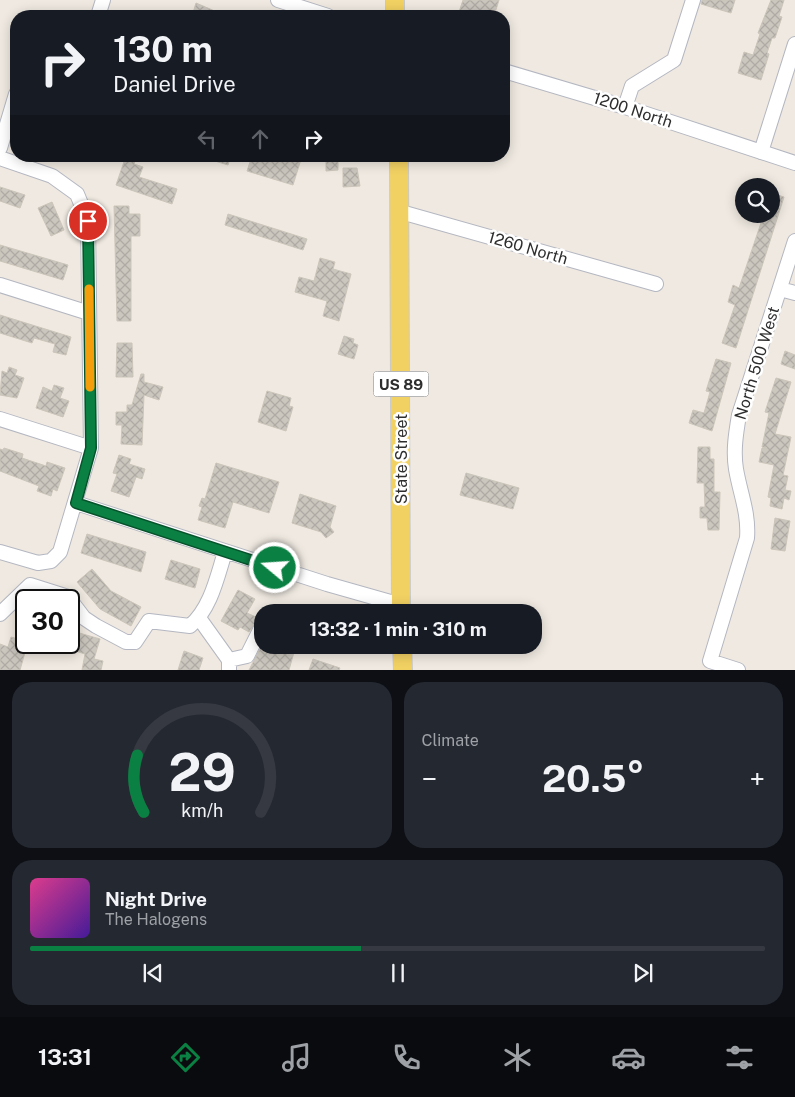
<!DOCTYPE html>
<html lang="en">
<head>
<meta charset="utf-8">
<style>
  :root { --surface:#171b24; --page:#242831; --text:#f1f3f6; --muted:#9ea1a6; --line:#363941; --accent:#0b8043 }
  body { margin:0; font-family:"Public Sans",sans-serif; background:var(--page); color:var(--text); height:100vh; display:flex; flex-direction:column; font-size:19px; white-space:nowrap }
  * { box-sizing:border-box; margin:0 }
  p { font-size:16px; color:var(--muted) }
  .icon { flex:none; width:28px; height:28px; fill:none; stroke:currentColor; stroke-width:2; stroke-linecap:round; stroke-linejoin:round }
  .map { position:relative; height:670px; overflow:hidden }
  .side { display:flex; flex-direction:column; gap:12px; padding:12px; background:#0d0f14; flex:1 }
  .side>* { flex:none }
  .guide { position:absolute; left:10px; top:10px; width:500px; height:152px; border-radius:20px; box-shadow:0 2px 12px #0003; background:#171b24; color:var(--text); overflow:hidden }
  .fabs { position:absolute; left:735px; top:178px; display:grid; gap:10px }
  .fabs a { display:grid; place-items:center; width:45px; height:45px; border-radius:50%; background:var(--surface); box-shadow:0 2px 12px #0003; font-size:25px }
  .speed { position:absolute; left:15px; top:589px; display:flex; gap:10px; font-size:25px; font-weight:700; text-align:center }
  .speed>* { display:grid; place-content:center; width:65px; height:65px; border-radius:50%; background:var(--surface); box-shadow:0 2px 12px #0003; line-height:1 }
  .speed .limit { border:2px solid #111; border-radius:8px; background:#fff; color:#111 }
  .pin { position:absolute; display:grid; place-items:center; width:42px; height:42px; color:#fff; margin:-21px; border:2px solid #fff; border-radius:50%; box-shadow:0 1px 5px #0007 }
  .me { position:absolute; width:55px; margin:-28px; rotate:288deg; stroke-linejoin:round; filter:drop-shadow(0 0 4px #0008) }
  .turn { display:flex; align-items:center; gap:18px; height:105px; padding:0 20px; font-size:22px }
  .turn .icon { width:65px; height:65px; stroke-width:2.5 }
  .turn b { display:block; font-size:35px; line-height:42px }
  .lanes { display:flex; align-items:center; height:48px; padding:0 20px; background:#0003; justify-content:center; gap:25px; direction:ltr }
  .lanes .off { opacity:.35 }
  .big { font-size:38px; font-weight:700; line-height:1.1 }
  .side .card { flex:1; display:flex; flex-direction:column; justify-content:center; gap:8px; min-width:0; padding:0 18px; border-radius:20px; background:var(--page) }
  .side .dial { align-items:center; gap:0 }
  .dial svg { height:130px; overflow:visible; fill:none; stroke:var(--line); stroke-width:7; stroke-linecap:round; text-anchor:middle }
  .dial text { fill:var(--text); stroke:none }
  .song { display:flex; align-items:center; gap:15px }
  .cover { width:60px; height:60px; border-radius:8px; background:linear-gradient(135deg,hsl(330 70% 55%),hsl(260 70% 35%)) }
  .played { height:5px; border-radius:2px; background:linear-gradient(90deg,var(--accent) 45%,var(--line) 45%) }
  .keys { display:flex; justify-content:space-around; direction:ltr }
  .heat { display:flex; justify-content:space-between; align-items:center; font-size:28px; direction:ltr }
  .side .tiles { flex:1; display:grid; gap:12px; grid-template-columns:1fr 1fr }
  .card:last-child { grid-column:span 2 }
  .trip { position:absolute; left:254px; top:604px; width:288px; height:50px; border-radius:20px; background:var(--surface); box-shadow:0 2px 12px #0003; font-weight:700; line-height:50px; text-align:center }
  .tab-bar { display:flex; height:80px; justify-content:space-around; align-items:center; background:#090b0e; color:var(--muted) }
  .tab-bar .icon { width:35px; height:35px }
  .tab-bar .current { color:var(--accent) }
  .tab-bar b { font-size:22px; color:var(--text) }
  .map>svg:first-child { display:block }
  .building { fill:url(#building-cross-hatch); stroke:#cbc5ba }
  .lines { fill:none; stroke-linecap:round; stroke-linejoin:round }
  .minor-casing { stroke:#b4b7c1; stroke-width:16 }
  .major-casing { stroke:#c9c9c9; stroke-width:20 }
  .minor { stroke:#fff; stroke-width:14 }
  .major { stroke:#f2d163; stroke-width:18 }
  .route-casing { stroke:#07532c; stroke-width:12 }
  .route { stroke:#0b8043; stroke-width:9 }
  .slow { stroke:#f59e0b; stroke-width:9 }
  .labels { text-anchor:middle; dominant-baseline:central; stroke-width:5; stroke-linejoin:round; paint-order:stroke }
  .shield { fill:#fff; stroke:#6d6d6d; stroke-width:1 }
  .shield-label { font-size:15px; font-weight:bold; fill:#2e2e2e }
  .street-label { font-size:16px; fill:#2e2e2e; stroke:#fff }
</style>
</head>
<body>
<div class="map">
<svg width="795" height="670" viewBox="0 0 795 670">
  <defs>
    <pattern id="building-cross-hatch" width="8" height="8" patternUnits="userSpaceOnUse" patternTransform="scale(1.25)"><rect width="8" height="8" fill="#cbc7bf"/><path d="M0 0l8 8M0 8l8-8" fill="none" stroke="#afaba4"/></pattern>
  </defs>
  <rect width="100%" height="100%" fill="#efe9e1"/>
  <!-- building -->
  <path class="building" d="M463 0H499L494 16H473L459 12Z
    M702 0H735L731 13 701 4Z
    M771 0H784L779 16 782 17 775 38H772L767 53 769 54 761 80 738 73 744 52 753 55 760 34 758 33Z
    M196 3 224 15V16H192Z
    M126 156 136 158 134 164 143 167 139 177 177 189 172 204 116 185Z
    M205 156H231L228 165 205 158Z
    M252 156H302L293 185 247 171Z
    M326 156H338V170L326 171Z
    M343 168H357L360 186 343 187Z
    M0 187 25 195 20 208 0 201Z
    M771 193 784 197 736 348 722 343 735 305 728 302 733 285 739 288 764 214H771Z
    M52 202 64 230 51 236 38 208Z
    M114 206H129V214H140V236H131V321H117Z
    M228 214 307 239 303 250 225 225Z
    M0 245 68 265 63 280 0 261Z
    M320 258 335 262 333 269 351 274 339 321 323 316 327 301 295 292 299 277 314 281Z
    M0 315 71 337 66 355 53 352 55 344 34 338 32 343 0 333Z
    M344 336 354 339 353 343 358 345 354 359 338 354Z
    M117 343H132L133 377H116Z
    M785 351 795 355V369L781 364Z
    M716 359 731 363 712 431 689 423 693 410 704 413 710 392 706 391Z
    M9 367 17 370 15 375 24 378 17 398 0 395 2 371 7 373Z
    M141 374H144V382L163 387 159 400 144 395 142 445 121 444 122 425H116V412H127V405H132Z
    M776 378 791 382 775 434 791 437 783 475 788 476 785 490 791 491 789 500 784 498 782 509 770 506 771 498 768 497 774 465 759 462 762 448H767L762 447 769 413 765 412Z
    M54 385 64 388 60 398 69 401 63 417 36 408 43 387 52 391Z
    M267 391 291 398 289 406 293 407 286 431 258 422Z
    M698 447H710V459H714V492H720L719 530H708L707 518H700V507H705L704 483H697Z
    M4 448 23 454 22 458 46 466 47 462 65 468 57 491 53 489 51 496 37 491 39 486 0 471V449L3 450Z
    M119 455 131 459 129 464 145 469 142 479 136 477 129 497 111 491 117 474 113 473Z
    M216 463 279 482 269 513 233 502 225 528 198 520 202 507 199 506 202 498 205 499Z
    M466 473 519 488 513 509 460 495Z
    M300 494 336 506 330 527 334 532 326 538 321 532 292 523Z
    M775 518 790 521 785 551 771 549Z
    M87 534 146 552 141 572 81 553Z
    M171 560 200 569 195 588 165 579Z
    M92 569 111 591 141 607 131 626 100 609 77 582Z
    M238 590 255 599 247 613 258 618 249 632 240 627 238 630 221 621Z
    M26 602V626L15 614Z
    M69 630 100 639 94 659 103 661 101 670H82L85 654 69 649Z
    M11 637 28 642 20 670H0V644L8 647Z
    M262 645H273L294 652 289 670H249Z
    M184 651 203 658 199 670H178Z
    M313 659 340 668 339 670H309Z"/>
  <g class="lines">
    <defs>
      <path id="minor" d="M278 0 328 16
        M98 16 103 0
        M504 71 625 107 795 163
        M625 107 632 86 674 60 693 0
        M0 148 16 94
        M761 152 795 44
        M0 158 52 176 77 194 88 221 91 448 60 552 51 561 38 563 0 552
        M401 212 656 284
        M0 285 89 313
        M780 289 795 293
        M0 419 91 448
        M76 503 327 584 401 605
        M0 614 30 585 68 597 84 618 96 626 126 642H135L149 621 190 626C211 608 217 577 225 552
        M199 618 229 660V670
        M229 660 247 656 262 626
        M738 670 710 661 747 538C749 513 740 493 736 469 733 451 736 433 739 415L795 241"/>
      <path id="major" d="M395 0V16
        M399 156 401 612
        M402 645 403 670"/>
    </defs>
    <!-- minor casing -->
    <use href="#minor" class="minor-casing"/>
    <!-- major casing -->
    <use href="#major" class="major-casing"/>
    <!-- minor -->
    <use href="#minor" class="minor"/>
    <!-- major -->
    <use href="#major" class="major"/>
  </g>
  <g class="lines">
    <defs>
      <path id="route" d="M88 221 91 448 76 503 275 568"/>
    </defs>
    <!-- route casing -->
    <use href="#route" class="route-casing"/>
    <!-- route -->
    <use href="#route" class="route"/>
    <!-- slow -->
    <path class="slow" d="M89 289 90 387"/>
  </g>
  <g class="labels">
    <!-- shield labels -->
    <rect class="shield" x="373.5" y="371.5" width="55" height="25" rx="4"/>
    <g class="shield-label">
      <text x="401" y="384">US 89</text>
    </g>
    <!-- street labels -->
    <g class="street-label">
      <text transform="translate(633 110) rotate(18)">1200 North</text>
      <text transform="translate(528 248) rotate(16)">1260 North</text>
      <text transform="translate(757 363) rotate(-73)">North 500 West</text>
      <text transform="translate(401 459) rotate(-90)">State Street</text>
    </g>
  </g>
</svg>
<div class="fabs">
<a><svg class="icon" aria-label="search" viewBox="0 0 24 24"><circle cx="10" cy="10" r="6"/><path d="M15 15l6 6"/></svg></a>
</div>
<div class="speed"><div class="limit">30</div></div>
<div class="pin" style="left:88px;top:221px;background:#d93025"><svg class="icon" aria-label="arrive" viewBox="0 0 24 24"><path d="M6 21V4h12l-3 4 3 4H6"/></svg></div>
<svg class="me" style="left:275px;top:568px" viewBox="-20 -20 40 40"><circle r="17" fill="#0b8043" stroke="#fff" stroke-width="3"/><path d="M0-11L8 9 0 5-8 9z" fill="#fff"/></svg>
<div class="trip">13:32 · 1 min · 310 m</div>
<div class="guide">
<div class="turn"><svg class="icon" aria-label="right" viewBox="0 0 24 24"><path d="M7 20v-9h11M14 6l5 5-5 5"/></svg><div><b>130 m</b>Daniel Drive</div></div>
<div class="lanes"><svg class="icon off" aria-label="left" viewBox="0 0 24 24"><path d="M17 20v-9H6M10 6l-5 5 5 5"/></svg><svg class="icon off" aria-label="ahead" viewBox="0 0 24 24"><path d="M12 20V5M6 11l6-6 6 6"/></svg><svg class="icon" aria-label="right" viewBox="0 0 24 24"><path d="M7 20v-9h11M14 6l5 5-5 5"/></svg></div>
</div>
</div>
<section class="side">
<div class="tiles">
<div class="card dial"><svg viewBox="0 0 100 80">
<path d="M14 69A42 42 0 1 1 86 69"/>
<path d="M14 69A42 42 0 0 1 10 34" stroke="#0b8043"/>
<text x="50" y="56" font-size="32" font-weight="700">29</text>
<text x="50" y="72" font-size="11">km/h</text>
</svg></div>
<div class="card"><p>Climate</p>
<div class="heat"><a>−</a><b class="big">20.5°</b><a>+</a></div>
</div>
<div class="card">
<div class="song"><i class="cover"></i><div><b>Night Drive</b><p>The Halogens</p></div></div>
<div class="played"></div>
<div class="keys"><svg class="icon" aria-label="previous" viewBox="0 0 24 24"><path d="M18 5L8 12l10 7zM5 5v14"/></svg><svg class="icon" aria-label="pause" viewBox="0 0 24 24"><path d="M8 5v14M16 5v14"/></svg><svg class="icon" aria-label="next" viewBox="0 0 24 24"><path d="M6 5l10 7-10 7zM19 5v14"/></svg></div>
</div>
</div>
</section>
<nav class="tab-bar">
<b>13:31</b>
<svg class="icon current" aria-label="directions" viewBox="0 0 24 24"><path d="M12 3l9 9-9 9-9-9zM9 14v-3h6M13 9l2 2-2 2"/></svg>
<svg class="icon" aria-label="music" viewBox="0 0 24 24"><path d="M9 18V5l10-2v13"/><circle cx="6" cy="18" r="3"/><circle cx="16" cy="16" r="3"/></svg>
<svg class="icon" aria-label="phone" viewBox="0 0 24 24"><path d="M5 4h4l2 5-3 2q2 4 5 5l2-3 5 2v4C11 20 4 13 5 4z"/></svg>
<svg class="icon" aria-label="climate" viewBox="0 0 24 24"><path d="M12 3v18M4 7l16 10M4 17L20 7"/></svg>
<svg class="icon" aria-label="car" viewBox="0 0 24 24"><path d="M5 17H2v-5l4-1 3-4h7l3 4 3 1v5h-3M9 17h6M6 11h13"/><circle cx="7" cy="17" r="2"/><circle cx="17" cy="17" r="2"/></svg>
<svg class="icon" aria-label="filters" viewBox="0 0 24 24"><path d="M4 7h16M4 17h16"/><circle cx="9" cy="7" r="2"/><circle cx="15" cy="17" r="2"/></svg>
</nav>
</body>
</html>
